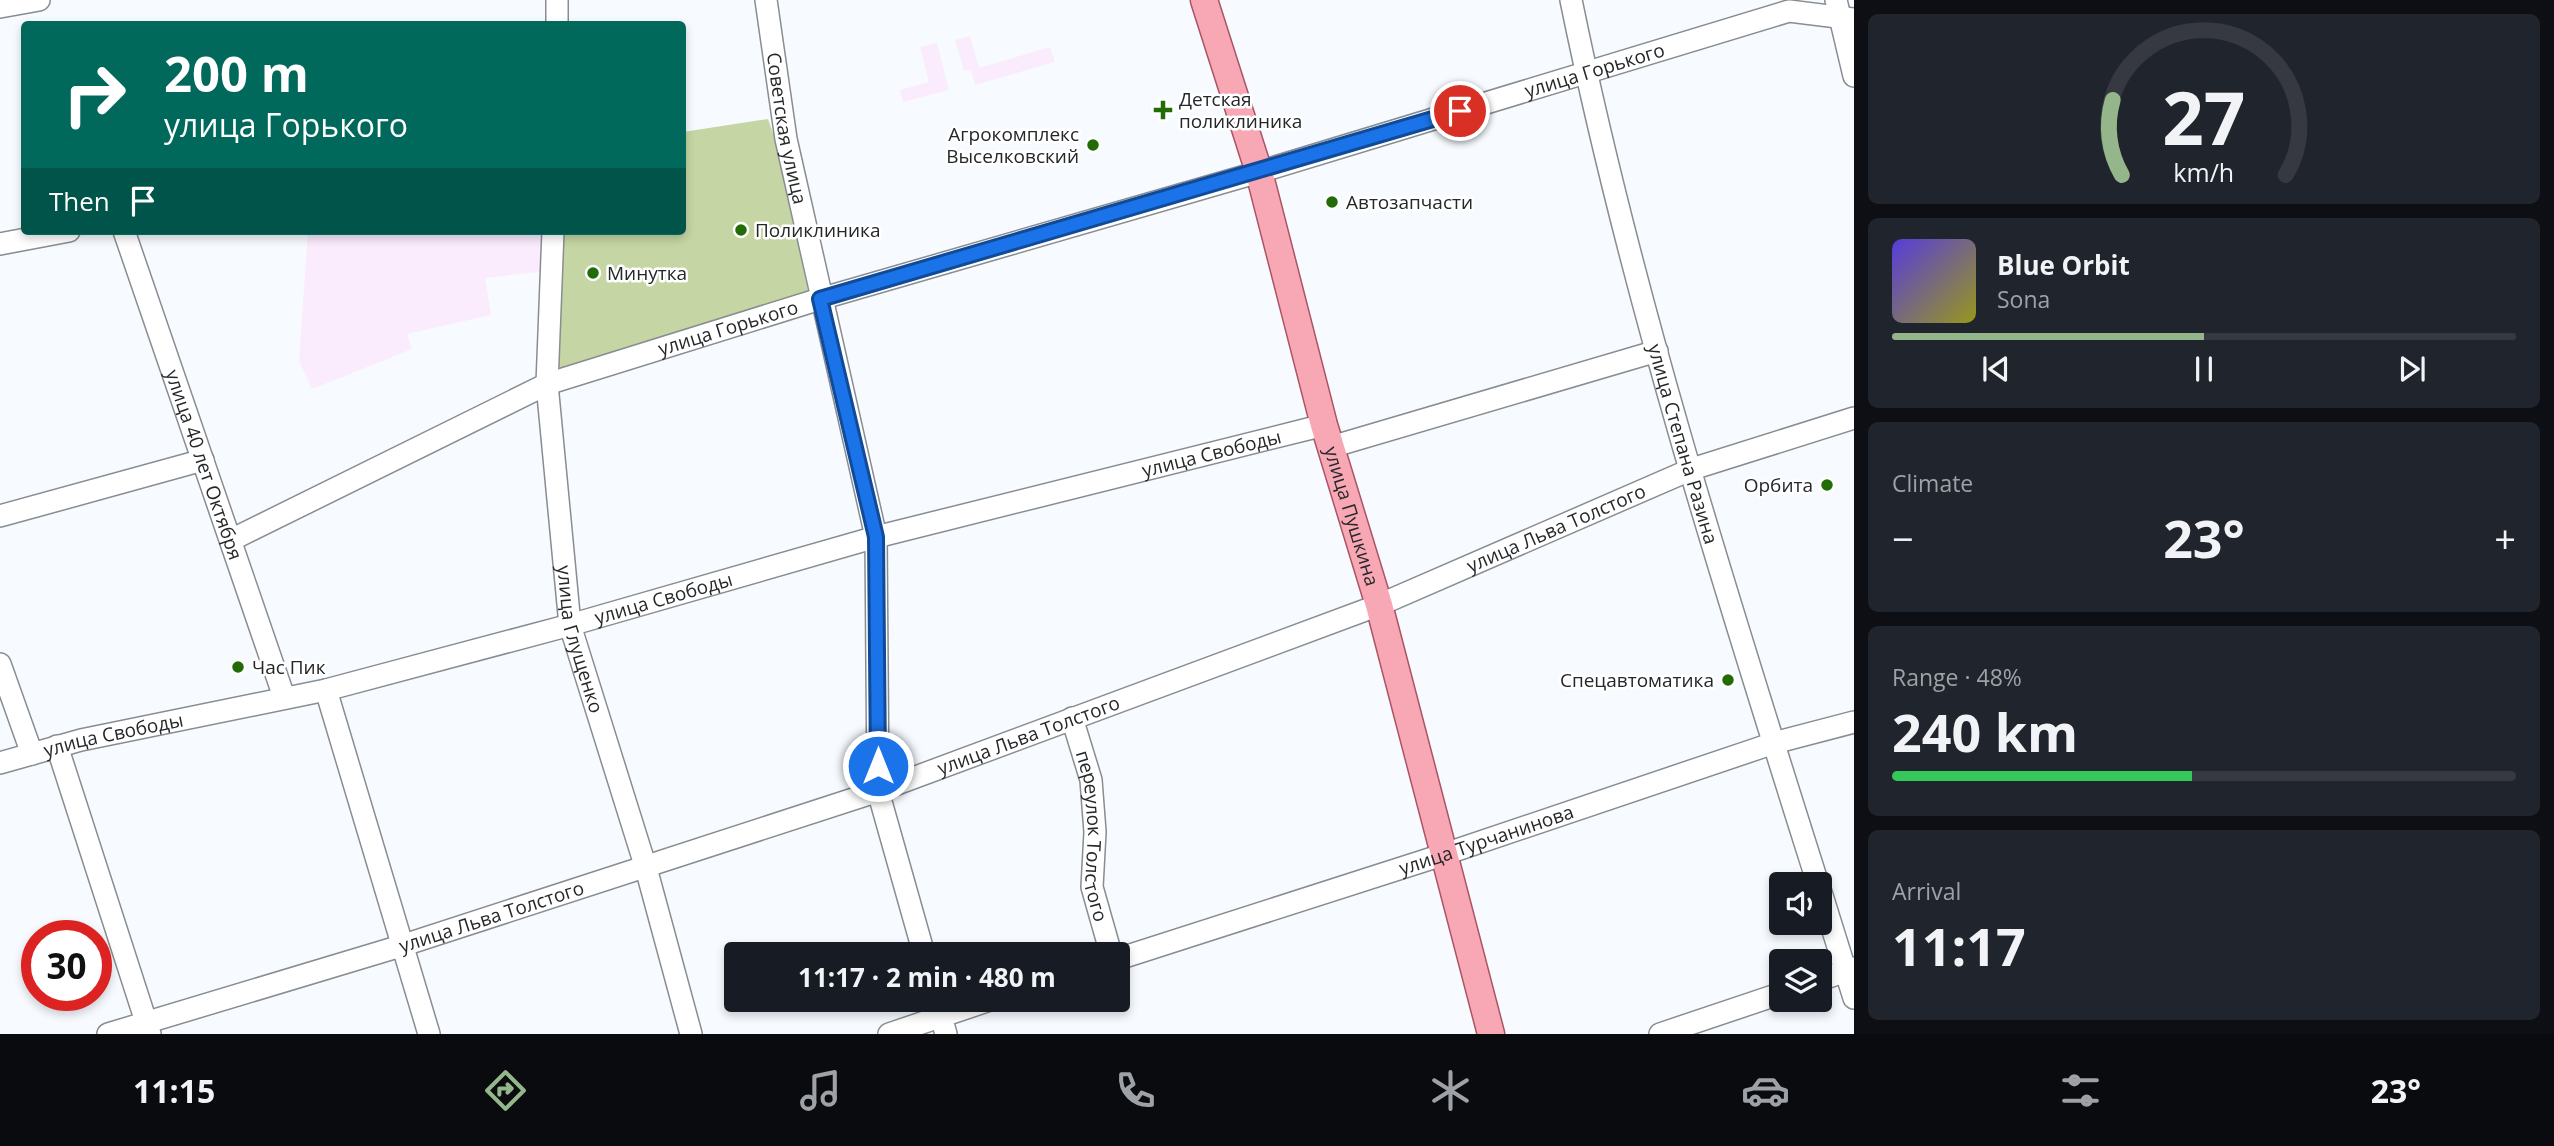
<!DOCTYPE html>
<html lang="en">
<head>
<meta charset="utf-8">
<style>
  :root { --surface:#171b24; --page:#20242c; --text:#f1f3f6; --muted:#9ea1a6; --line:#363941; --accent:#94b68a }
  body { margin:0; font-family:"Open Sans",sans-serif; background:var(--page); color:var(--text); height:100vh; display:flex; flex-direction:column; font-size:26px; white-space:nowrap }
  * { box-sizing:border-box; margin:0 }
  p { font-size:23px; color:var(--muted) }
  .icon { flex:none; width:38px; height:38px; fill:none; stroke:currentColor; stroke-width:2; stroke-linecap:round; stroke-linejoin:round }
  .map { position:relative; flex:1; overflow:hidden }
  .details { display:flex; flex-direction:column; gap:14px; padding:14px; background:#0d0f14; width:700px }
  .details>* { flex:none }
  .top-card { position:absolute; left:21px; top:21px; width:665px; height:214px; border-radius:7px; box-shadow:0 4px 10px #0003; background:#00695c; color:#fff; overflow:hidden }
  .buttons { position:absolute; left:1769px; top:872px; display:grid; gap:14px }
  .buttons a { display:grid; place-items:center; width:63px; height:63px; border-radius:7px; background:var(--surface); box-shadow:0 4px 10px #0003; font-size:35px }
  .speed { position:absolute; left:21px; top:920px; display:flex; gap:14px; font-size:35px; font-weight:700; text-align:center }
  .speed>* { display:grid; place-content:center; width:91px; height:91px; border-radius:50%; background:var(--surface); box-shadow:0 4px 10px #0003; line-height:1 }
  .speed .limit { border:10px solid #d22; background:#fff; color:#111 }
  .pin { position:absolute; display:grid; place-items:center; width:60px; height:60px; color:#fff; margin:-30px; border:4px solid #fff; border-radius:50%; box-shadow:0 2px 7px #0007 }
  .me { position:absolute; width:77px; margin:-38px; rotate:0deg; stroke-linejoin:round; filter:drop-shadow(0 0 5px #0008) }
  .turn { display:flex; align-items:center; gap:24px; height:147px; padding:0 28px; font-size:32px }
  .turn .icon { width:91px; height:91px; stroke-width:2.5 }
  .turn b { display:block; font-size:49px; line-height:60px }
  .then { display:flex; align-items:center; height:66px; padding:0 28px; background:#0003; gap:14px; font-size:26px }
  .big { font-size:52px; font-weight:700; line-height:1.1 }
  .details .widget { flex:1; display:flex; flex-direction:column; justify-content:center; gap:10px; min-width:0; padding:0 24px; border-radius:10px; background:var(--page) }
  .details .dial { align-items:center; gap:0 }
  .dial svg { height:182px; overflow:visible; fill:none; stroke:var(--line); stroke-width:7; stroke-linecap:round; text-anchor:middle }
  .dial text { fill:var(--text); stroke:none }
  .song { display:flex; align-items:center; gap:21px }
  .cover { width:84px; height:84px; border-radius:10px; background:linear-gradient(135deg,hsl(250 70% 55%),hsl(60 70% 35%)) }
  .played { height:7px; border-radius:4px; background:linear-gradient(90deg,var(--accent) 50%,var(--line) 50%) }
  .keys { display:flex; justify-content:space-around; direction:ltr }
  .heat { display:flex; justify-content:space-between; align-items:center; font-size:38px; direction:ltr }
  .charge { height:10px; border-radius:5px; background:linear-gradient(90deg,#34c759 48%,var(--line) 0) }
  .trip { position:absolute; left:724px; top:942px; width:406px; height:70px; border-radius:7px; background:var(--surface); box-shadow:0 4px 10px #0003; font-weight:700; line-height:70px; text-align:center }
  .menu { display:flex; height:112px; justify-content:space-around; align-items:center; background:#090b0e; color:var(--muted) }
  .menu .icon { width:49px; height:49px }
  .menu .active { color:var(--accent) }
  .menu b { font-size:32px; color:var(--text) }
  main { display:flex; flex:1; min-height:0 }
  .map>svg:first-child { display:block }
  .industrial { fill:#faebfd }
  .green { fill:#c6d5a4 }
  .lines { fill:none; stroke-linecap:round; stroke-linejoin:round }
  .minor-casing { stroke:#888d92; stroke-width:24 }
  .major-casing { stroke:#ab5464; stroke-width:29 }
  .minor { stroke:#fff; stroke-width:21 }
  .major { stroke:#f8a7b5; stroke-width:26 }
  .route-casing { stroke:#114b97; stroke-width:18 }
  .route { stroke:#1a73e8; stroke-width:12 }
  .poi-dot { fill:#226b07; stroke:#fff; stroke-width:2.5 }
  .labels { text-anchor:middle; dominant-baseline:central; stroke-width:5; stroke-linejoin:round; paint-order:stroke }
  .street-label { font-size:19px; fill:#252729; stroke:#fff }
  .poi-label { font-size:19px; fill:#252729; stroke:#fff; text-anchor:start }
</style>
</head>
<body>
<main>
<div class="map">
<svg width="1854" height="1034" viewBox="0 0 1854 1034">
  <rect width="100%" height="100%" fill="#f7fbff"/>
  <!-- industrial -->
  <path class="industrial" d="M970 36 979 68 1050 47 1055 62 975 85 971 70 964 71 955 40Z
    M937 43 949 90 903 102 900 90 929 82 920 47Z
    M308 231H546V271L485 278 491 315 407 334 412 349 312 389 299 361Z"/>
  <!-- green -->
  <path class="green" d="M768 119 776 142 809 295 554 376 562 231H682L683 132Z"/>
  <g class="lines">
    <defs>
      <g id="minor">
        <path id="s1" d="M766 0 786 139 876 537 878 791 924 954"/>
        <path id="s2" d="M1571 0C1632 299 1726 593 1818 884"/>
        <path d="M1836 0 1854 76"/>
        <path d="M0 7 39 0"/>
        <path d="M557 24V0"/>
        <path id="s3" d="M124 231 284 697"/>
        <path id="s4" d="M553 231 547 384 570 625 646 868 691 1034"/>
        <path d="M0 244 69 231"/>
        <path d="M1331 447 1657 351"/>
        <path d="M0 516 203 460"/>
        <path id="s5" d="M231 540 547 384 820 299 1259 172 1789 11 1854 19"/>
        <path d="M0 664 32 754"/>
        <path d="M326 690 429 1034"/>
        <path id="s6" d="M1072 718 1091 780 1095 832 1092 887 1111 954"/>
        <path d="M57 746 150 1034"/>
        <path id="s7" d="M0 763 81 740 326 690 570 625 876 537 1324 425"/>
        <path d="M1820 889 1854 998"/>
        <path id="s8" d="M1118 959 1442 855 1774 743 1854 722"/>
        <path d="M1820 980 1854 968"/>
        <path d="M936 999 946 1034"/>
        <path id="s9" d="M108 1034 404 945 878 791 1379 605 1692 469 1854 418"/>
        <path d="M889 1034 993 999"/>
        <path d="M1660 1034 1782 993"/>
      </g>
      <g id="major">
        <path id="s10" d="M1204 0 1259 172 1324 425 1379 605 1491 1034"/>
      </g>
    </defs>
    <!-- minor casing -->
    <use href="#minor" class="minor-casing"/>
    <!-- major casing -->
    <use href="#major" class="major-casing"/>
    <!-- minor -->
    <use href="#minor" class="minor"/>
    <!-- major -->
    <use href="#major" class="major"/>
  </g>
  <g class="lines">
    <defs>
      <path id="route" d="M878 766 876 537 820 299 1460 111"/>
    </defs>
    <!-- route casing -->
    <use href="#route" class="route-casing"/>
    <!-- route -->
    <use href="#route" class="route"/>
  </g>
  <!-- markers -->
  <g class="poi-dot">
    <path d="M1159.5 99.5h7v7h7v7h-7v7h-7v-7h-7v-7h7z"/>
    <circle cx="1093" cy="145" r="7"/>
    <circle cx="1332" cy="202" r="7"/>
    <circle cx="741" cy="230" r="7"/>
    <circle cx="593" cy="273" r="7"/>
    <circle cx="1827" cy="485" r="7"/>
    <circle cx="238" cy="667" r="7"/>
    <circle cx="1728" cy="680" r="7"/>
  </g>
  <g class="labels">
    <!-- street labels -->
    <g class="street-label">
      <text stroke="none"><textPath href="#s5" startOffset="1446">улица Горького</textPath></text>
      <text stroke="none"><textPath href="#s1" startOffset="130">Советская улица</textPath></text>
      <text stroke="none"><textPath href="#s5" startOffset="542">улица Горького</textPath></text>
      <text stroke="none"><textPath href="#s2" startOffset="458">улица Степана Разина</textPath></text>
      <text stroke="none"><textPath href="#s7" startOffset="1251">улица Свободы</textPath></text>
      <text stroke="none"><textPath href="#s3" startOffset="247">улица 40 лет Октября</textPath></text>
      <text stroke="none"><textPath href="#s10" startOffset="537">улица Пушкина</textPath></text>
      <text stroke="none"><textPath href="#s9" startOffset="1535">улица Льва Толстого</textPath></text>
      <text stroke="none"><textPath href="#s7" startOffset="684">улица Свободы</textPath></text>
      <text stroke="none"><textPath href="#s4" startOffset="411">улица Глущенко</textPath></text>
      <text stroke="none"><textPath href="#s7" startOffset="117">улица Свободы</textPath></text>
      <text stroke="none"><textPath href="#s9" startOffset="968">улица Льва Толстого</textPath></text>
      <text stroke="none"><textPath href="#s6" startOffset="121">переулок Толстого</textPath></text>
      <text stroke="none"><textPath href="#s8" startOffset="387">улица Турчанинова</textPath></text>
      <text stroke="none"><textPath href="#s9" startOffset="401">улица Льва Толстого</textPath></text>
    </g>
    <!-- poi labels -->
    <g class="poi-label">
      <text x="1179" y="99">Детская<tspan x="1179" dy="22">поликлиника</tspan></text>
      <text x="1079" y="134" text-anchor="end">Агрокомплекс<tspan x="1079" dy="22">Выселковский</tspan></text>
      <text x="1346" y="202">Автозапчасти</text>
      <text x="755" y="230">Поликлиника</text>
      <text x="607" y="273">Минутка</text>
      <text x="1813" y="485" text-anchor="end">Орбита</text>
      <text x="252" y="667">Час Пик</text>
      <text x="1714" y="680" text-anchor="end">Спецавтоматика</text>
    </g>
  </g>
</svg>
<div class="buttons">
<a><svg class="icon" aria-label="sound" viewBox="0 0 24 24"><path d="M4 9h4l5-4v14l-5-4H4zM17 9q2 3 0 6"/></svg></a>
<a><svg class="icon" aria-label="layers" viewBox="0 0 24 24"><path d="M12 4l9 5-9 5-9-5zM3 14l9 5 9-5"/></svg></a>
</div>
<div class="speed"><div class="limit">30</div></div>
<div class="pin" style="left:1460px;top:111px;background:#d93025"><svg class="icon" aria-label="arrive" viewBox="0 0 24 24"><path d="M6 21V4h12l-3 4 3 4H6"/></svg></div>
<svg class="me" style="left:878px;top:766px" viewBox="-20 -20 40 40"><circle r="17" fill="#1a73e8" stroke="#fff" stroke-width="3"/><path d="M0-11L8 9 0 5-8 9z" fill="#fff"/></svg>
<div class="trip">11:17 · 2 min · 480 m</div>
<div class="top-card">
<div class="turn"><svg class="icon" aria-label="right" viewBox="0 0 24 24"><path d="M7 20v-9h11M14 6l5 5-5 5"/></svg><div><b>200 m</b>улица Горького</div></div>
<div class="then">Then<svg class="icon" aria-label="arrive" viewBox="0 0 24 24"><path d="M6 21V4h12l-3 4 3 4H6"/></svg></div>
</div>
</div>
<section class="details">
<div class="widget dial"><svg viewBox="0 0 100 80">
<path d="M14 69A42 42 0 1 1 86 69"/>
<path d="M14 69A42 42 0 0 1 10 36" stroke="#94b68a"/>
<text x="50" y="56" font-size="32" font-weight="700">27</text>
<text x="50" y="72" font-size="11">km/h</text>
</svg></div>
<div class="widget">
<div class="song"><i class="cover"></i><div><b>Blue Orbit</b><p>Sona</p></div></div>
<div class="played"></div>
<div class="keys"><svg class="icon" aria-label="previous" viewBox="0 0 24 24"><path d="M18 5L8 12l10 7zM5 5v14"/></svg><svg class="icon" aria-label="pause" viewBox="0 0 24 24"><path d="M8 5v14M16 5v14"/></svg><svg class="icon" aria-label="next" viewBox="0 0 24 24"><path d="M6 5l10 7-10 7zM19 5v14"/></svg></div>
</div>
<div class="widget"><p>Climate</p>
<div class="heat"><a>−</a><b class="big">23°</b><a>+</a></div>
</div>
<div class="widget"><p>Range · 48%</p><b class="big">240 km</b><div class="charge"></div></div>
<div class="widget"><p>Arrival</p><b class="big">11:17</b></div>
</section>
</main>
<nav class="menu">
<b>11:15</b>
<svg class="icon active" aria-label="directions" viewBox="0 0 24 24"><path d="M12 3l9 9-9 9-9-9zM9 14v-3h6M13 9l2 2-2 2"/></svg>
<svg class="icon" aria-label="music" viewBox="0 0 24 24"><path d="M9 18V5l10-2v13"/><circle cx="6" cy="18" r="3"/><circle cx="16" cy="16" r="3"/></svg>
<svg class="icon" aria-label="phone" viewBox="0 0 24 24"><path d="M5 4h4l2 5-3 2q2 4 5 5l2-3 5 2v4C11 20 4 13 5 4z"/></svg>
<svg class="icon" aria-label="climate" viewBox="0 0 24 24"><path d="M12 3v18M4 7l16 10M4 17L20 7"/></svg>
<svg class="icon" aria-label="car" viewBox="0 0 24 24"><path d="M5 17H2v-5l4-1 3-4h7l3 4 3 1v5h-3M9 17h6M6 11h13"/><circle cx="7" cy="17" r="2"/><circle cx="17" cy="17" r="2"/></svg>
<svg class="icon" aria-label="filters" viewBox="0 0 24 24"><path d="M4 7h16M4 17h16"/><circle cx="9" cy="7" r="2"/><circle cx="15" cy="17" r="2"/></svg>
<b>23°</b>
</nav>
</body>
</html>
